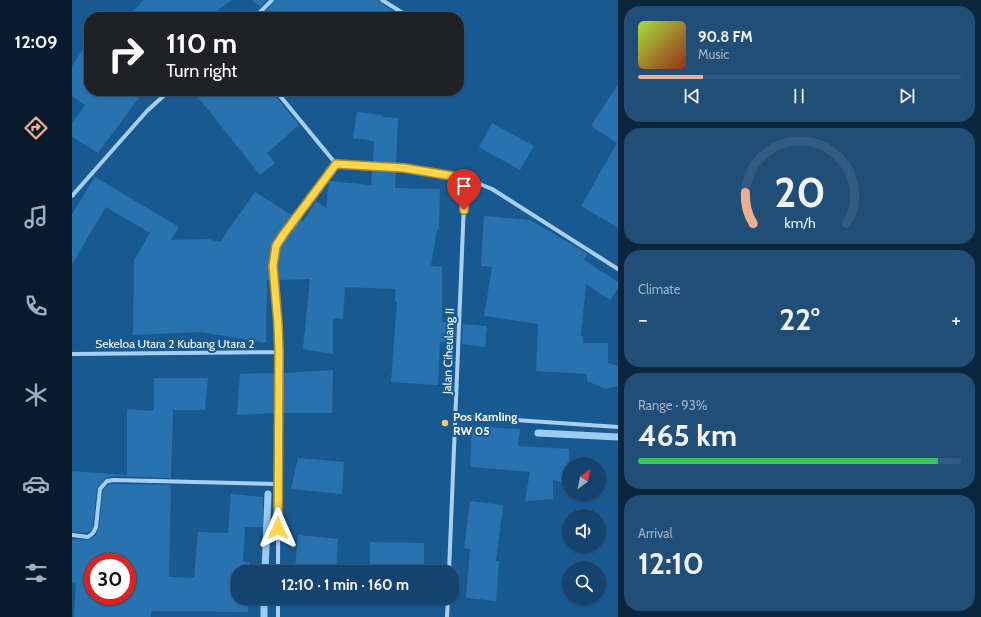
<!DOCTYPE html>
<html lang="en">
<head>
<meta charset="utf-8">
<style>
  :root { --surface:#13436e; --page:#204e76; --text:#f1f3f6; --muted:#9db0c2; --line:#325c81; --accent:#eead8d }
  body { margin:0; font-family:Cabin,sans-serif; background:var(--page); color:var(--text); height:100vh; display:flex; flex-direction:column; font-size:15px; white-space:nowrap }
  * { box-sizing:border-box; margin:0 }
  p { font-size:13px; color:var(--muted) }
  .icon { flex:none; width:22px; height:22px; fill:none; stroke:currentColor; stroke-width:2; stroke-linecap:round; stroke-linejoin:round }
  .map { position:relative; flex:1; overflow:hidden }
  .drawer { display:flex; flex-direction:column; gap:6px; padding:6px; background:#0a253c; width:363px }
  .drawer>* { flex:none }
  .top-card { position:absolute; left:12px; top:12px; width:380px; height:84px; border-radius:16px; box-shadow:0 1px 3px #0004,0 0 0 1px var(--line); background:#202124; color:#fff; overflow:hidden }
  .needle { width:26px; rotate:32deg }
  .fabs { position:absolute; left:490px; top:457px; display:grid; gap:8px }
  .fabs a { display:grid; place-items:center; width:44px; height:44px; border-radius:50%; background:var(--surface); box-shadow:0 1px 3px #0004,0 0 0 1px var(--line); font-size:20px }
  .speed { position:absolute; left:12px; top:553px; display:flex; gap:8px; font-size:20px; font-weight:700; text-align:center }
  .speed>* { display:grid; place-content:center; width:52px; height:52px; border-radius:50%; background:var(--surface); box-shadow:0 1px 3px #0004,0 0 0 1px var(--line); line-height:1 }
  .speed .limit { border:6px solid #d22; background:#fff; color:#111 }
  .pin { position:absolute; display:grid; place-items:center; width:34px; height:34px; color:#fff; margin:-41px -17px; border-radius:50% 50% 50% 0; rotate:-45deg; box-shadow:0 0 4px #0007 }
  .pin .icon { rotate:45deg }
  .me { position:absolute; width:44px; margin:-22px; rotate:0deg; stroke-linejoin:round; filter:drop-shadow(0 0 3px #0008) }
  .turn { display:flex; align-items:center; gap:14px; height:84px; padding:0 16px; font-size:18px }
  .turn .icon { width:52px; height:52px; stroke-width:2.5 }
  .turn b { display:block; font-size:28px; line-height:34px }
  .big { font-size:30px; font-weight:800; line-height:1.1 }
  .drawer .tile { flex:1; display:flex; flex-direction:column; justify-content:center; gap:6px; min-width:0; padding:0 14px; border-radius:16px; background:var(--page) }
  .drawer .dial { align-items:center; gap:0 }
  .dial svg { height:104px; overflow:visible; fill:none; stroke:var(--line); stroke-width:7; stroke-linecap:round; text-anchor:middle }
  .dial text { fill:var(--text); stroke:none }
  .song { display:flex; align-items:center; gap:12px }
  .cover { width:48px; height:48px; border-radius:6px; background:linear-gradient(135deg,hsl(80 70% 55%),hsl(10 70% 35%)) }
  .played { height:4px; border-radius:2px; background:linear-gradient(90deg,var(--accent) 20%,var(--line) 20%) }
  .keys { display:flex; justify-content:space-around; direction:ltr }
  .heat { display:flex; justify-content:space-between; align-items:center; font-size:22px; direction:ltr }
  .charge { height:6px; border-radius:3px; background:linear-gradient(90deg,#34c759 93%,var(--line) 0) }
  .trip { position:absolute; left:159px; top:565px; width:228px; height:40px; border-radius:16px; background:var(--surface); box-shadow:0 1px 3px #0004,0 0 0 1px var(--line); font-weight:800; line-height:40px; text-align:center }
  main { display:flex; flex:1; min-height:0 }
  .tab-bar { display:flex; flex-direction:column; width:72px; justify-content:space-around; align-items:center; background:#081b2c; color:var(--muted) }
  .tab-bar .icon { width:28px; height:28px }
  .tab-bar .selected { color:var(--accent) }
  .tab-bar b { font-size:18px; color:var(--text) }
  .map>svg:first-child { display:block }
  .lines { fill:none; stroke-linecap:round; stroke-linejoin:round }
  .stream { stroke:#9bccf2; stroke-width:7 }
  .building { fill:#2872b0; fill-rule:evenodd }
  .street { stroke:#a8cfef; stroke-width:4 }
  .route-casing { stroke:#a68a30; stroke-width:10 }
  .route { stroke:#ffd54a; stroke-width:7 }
  .poi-dot { fill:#ffc467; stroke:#195992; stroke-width:1.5 }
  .labels { text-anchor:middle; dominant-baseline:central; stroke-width:4; stroke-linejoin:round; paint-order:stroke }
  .street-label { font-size:12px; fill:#fff; stroke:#195992 }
  .poi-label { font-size:12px; font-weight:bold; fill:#fff; stroke:#195992; text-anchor:start }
</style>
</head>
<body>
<main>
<nav class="tab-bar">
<b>12:09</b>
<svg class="icon selected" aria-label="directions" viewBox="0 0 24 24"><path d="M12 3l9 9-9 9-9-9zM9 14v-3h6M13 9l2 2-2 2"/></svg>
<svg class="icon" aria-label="music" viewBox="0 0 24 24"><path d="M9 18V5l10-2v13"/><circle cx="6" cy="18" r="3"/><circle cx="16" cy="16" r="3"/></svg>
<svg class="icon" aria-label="phone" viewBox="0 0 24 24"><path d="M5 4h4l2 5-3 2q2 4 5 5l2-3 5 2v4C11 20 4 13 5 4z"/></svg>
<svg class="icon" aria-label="climate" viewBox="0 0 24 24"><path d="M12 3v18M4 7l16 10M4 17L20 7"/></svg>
<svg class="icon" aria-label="car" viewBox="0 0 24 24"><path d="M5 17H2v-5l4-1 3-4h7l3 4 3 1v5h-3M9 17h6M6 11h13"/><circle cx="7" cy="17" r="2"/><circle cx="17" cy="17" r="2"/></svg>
<svg class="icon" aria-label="filters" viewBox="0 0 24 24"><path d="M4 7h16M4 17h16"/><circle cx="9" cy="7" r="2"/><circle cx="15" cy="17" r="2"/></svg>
</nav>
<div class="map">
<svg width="546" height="617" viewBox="0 0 546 617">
  <rect width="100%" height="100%" fill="#195992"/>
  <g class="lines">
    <!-- stream -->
    <path class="stream" d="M466 433 546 437
      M193 572 196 494
      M192 617V598"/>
  </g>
  <!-- building -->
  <path class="building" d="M72 0H160L136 17H55Z
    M180 0H195L188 7Z
    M203 0H306L308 3 331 17H200L194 11 202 2Z
    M17 40V91H72L26 153 0 137V124L13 105 0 96V66Z
    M546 84V228L509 206 545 143 519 126Z
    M121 91H201V93L227 125 195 153 203 163 188 175Z
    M285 112 310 115V117L326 118 324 164 301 163 302 141 281 138Z
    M420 123 462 146 448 170 407 147Z
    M300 170 324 171 323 188 368 189 367 229H365L359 266 370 267V322L384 323 383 344 368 342 366 385 319 382 325 301H323V289L273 287 271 319 261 318V354L231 349 238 279 205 280V266L207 247 227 219 231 222 244 201 254 208 257 181 299 185Z
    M23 177 107 227 99 240 136 239 148 242 183 192 221 216 208 233 201 245 198 266V280H195L194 343 130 332 61 335 62 260 78 233 34 207 0 264V214Z
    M412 216 458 220 516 254 512 260 546 282V288L538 300 514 284 509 336H511V343H536V363L546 366V386L534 389 515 381V374L464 371 466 324 412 316 420 267 409 266Z
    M391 324 415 326 413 347 390 344Z
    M261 370 260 413H210V373Z
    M203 373V413L165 415 168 374Z
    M82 378H136L133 410H101L99 478 42 476 34 478 25 488 21 526 18 531 15 533 0 532V471L55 475V409L82 411Z
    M400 426 448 429 446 446 497 449V484L481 480V499L453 501 458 472 398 467Z
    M226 458 272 462 270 494 219 489Z
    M37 484H42L99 485 97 577 122 578 126 532 156 533 159 494 191 497V527H173L171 562H177V572H166V598H176V612L79 611V617H2L4 584 0 583V539L17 540 24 535 27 527 31 490ZM21 562H55V596H21Z
    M398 501 431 505 424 561H427L424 601 394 598 398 549 392 548Z
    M226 535 266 539 264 572H228V570L223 569Z
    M298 542 352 543V572H298Z"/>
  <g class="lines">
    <!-- street -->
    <path class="street" d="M310 0 334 15 339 17
      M183 17 200 0
      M204 91 264 164 332 168 393 178 420 189 546 269
      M0 196 75 111 97 91
      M0 354 207 352
      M383 416 546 427
      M0 535 16 537 21 533 24 527 28 489 35 481 42 480 206 484
      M206 572 207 352 201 266 204 246 211 235 264 164
      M377 572 393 178
      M206 617V598
      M375 617 376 598"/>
  </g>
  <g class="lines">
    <defs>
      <path id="route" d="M206 528 207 352 206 324 201 266 204 246 211 235 264 164 332 168 393 178 392 210"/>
    </defs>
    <!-- route casing -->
    <use href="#route" class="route-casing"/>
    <!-- route -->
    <use href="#route" class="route"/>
  </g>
  <!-- markers -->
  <circle class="poi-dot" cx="373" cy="423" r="4"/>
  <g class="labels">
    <!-- street labels -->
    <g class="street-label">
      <text x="103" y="343">Sekeloa Utara 2 Kubang Utara 2</text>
      <text transform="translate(376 351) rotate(-88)">Jalan Ciheulang II</text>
    </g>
    <!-- poi labels -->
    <g class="poi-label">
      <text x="381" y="416">Pos Kamling<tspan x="381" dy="14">RW 05</tspan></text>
    </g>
  </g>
</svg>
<div class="fabs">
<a><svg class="needle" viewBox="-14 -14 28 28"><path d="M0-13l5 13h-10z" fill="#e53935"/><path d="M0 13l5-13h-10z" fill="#9db0c2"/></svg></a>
<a><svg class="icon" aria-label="sound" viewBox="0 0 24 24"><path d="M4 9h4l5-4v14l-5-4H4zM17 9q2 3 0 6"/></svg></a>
<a><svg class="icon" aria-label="search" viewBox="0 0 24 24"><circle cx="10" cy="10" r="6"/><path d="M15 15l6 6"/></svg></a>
</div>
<div class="speed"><div class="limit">30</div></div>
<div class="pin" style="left:392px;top:210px;background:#d93025"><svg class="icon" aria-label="arrive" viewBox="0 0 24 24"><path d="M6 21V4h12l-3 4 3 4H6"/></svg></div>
<svg class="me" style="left:206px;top:528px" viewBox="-20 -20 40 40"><path d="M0-17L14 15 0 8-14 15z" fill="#ffd54a" stroke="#fff" stroke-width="4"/></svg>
<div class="trip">12:10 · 1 min · 160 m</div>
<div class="top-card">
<div class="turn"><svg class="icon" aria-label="right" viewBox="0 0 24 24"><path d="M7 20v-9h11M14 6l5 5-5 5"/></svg><div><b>110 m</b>Turn right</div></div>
</div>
</div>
<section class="drawer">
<div class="tile">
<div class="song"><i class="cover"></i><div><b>90.8 FM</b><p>Music</p></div></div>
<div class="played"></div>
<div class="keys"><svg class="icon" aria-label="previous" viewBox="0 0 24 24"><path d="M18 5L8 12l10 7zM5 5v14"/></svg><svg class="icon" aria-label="pause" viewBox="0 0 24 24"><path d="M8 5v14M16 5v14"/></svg><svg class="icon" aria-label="next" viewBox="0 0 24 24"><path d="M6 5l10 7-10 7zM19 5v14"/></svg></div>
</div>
<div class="tile dial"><svg viewBox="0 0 100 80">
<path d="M14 69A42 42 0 1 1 86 69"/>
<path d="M14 69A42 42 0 0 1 8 45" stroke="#eead8d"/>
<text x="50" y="56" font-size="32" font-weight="700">20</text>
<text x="50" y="72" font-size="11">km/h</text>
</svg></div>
<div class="tile"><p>Climate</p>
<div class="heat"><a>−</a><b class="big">22°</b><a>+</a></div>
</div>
<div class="tile"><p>Range · 93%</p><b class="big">465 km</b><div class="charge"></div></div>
<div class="tile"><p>Arrival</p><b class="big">12:10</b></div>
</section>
</main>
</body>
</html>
